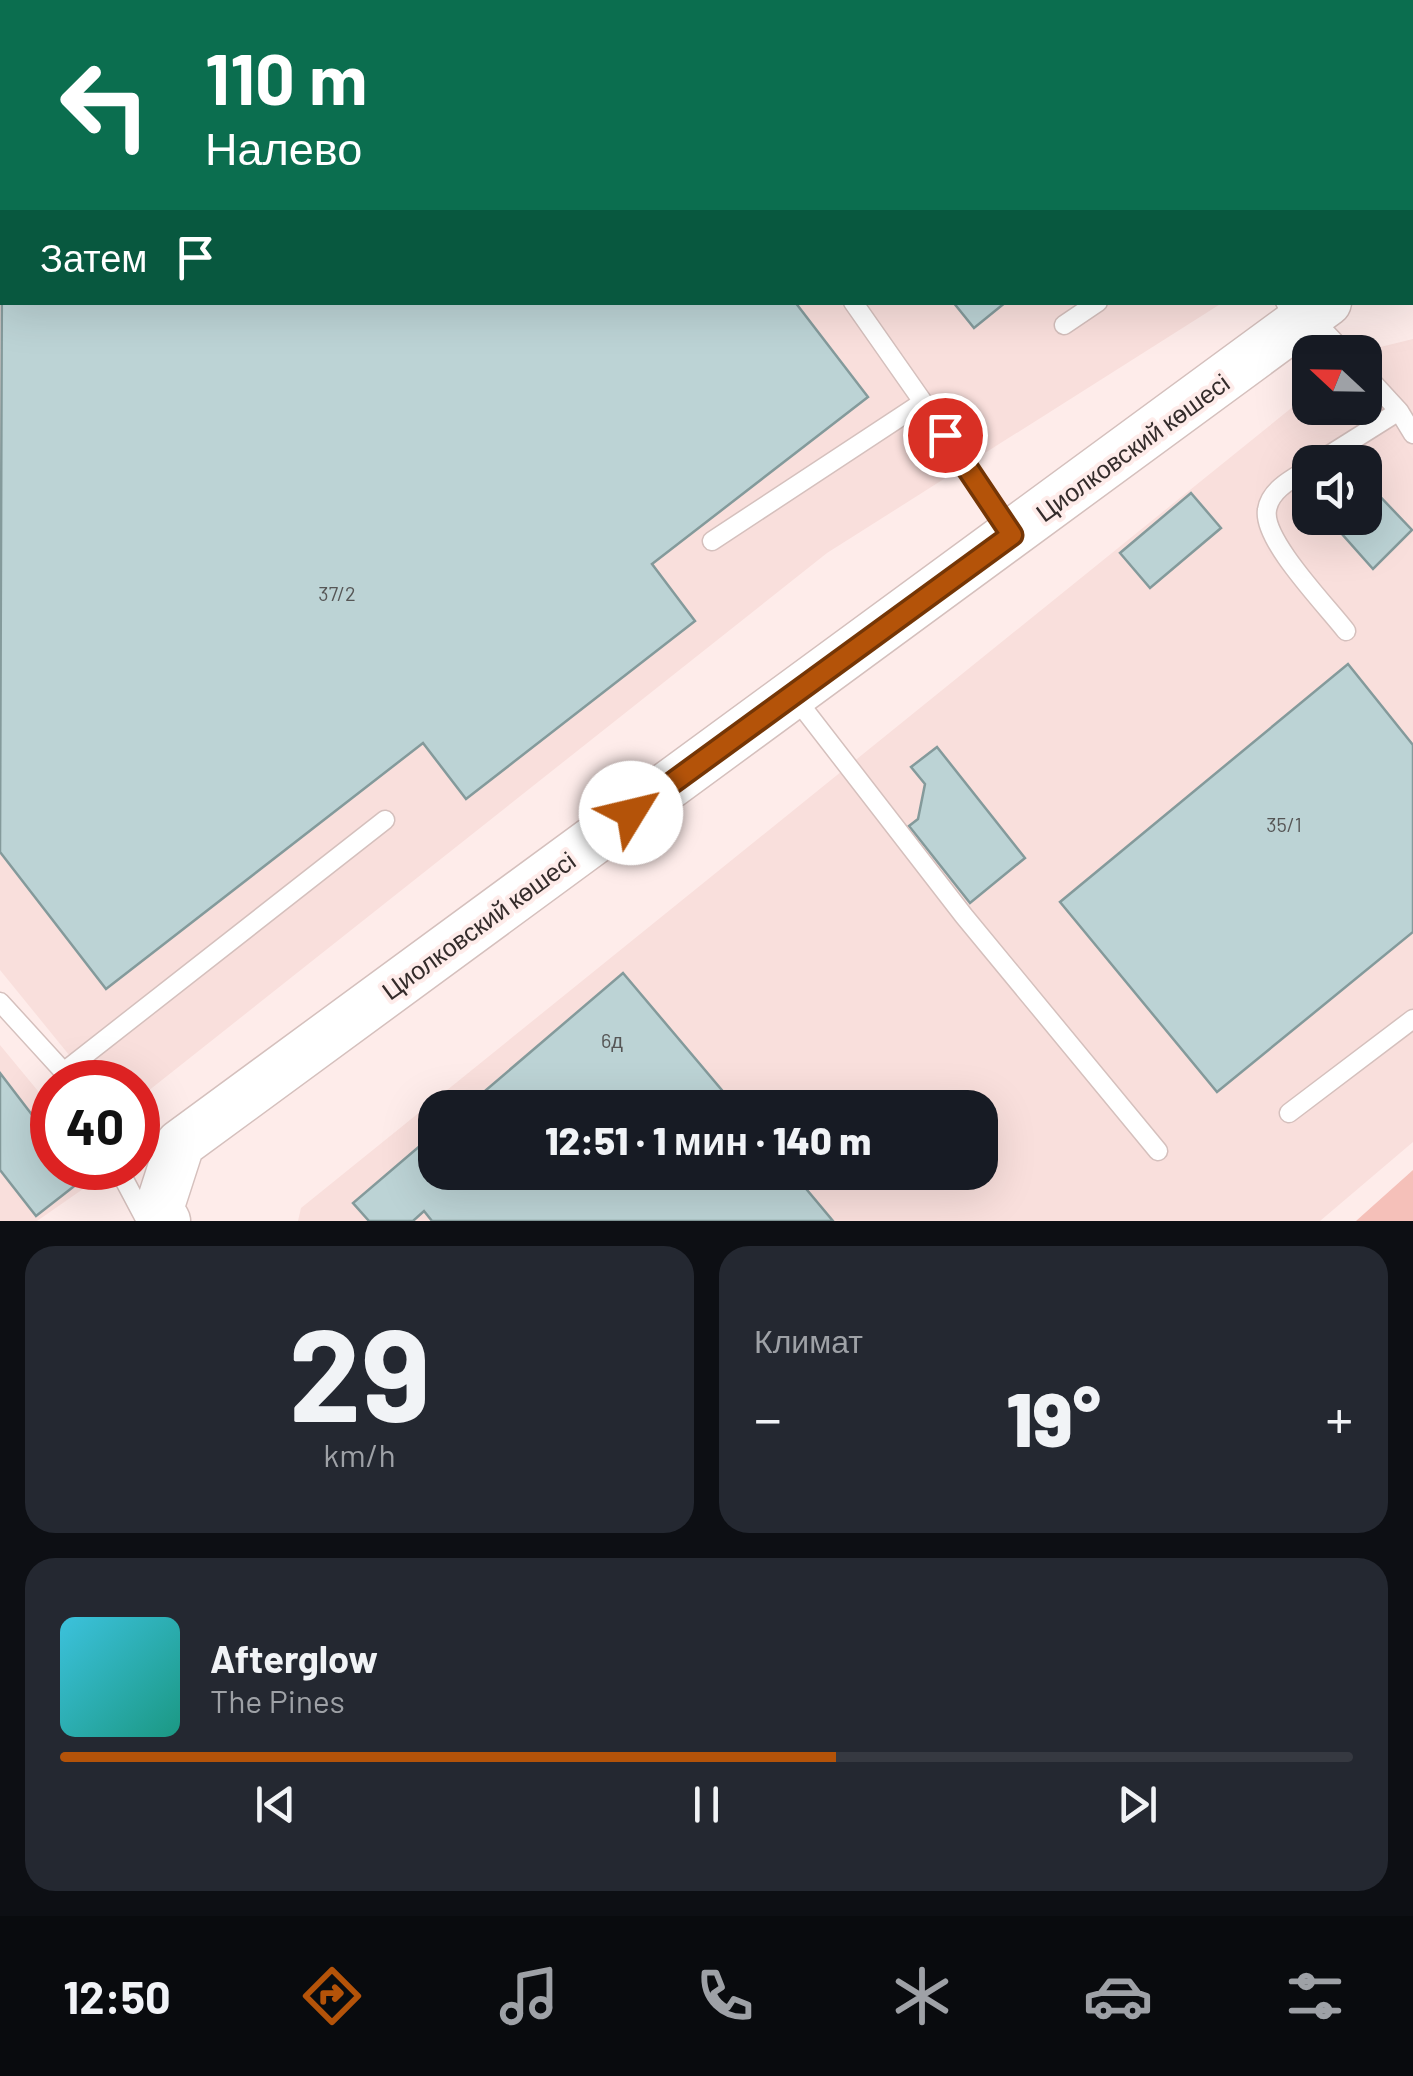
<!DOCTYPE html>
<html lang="ru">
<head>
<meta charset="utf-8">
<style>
  :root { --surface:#171b24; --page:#242831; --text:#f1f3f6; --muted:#9ea1a6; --line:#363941; --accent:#b45309 }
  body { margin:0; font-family:Barlow,sans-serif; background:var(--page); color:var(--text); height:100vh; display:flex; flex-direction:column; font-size:38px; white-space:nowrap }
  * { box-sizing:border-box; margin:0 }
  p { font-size:32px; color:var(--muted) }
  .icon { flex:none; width:55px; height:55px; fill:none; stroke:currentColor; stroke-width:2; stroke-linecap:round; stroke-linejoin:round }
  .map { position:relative; height:1221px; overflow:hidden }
  .side { display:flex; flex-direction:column; gap:25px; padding:25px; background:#0d0f14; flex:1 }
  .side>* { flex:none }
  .top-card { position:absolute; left:0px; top:0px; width:1415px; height:305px; box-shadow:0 10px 40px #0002; background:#0b6e4f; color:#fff; overflow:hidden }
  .needle { width:65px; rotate:292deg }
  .fabs { position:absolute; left:1292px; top:335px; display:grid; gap:20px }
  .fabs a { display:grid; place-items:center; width:90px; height:90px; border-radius:20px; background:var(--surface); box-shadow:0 10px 40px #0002; font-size:50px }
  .speed { position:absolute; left:30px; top:1060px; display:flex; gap:20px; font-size:50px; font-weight:700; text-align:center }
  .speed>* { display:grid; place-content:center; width:130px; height:130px; border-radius:50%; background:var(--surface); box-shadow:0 10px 40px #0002; line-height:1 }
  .speed .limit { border:15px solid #d22; background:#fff; color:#111 }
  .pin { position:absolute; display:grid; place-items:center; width:85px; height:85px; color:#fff; margin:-42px; border:5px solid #fff; border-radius:50%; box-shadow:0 2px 10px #0007 }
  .me { position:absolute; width:110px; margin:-55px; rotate:54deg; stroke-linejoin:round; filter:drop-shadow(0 0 8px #0008) }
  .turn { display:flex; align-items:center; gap:35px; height:210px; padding:0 40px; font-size:45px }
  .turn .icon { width:130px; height:130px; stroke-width:2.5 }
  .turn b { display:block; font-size:70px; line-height:85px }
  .then { display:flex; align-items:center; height:95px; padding:0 40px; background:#0003; gap:20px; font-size:38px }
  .big { font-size:75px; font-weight:800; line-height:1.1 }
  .side .widget { flex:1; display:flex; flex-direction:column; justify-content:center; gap:15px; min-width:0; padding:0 35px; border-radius:30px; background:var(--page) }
  .side .dial { align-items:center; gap:0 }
  .dial b { font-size:130px; line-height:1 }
  .song { display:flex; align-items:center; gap:30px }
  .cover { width:120px; height:120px; border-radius:15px; background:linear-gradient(135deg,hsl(190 70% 55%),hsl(170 70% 35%)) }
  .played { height:10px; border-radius:5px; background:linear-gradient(90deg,var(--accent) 60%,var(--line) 60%) }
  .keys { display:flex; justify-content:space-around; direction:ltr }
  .heat { display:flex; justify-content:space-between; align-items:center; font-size:55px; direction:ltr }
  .side .tiles { flex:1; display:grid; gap:25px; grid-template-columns:1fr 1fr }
  .widget:last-child { grid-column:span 2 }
  .trip { position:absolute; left:418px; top:1090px; width:580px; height:100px; border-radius:30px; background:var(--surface); box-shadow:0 10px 40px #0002; font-weight:800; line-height:100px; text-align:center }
  .tabs { display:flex; height:160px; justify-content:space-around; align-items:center; background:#090b0e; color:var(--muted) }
  .tabs .icon { width:70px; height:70px }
  .tabs .current { color:var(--accent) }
  .tabs b { font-size:45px; color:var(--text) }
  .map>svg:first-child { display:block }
  .built { fill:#f9dfdc; fill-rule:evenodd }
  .green { fill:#f5c0b9 }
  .building { fill:#bcd3d5; stroke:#849a9b; stroke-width:2.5 }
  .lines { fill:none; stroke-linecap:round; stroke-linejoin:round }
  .lane-casing { stroke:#d5c0bd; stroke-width:21 }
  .secondary-casing { stroke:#d5c0bd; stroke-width:51 }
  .lane { stroke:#fff; stroke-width:18 }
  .secondary { stroke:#fff; stroke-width:48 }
  .route-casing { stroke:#753606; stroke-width:25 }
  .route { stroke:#b45309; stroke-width:18 }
  .labels { text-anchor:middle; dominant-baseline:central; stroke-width:8; stroke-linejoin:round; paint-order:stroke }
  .number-label { font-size:20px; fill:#565656 }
  .street-label { font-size:25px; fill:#342c2b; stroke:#feecea }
</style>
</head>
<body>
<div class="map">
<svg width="1413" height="1221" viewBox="0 0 1413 1221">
  <rect width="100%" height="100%" fill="#feecea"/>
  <!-- built -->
  <path class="built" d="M0 0H1393L1395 2H2V302L1222 303 827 553 138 1099V1082H91L0 970Z
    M1413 339V1142L1320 1221H298L301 1208 1310 393V408H1365V352H1360ZM1310 462H1365V518H1310ZM435 1108H980V1172H435Z
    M0 1045 52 1108V1168H101L106 1173 37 1221H0Z"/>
  <!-- green -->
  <path class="green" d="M1413 1170V1221H1356Z"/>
  <!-- building -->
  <path class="building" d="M323 0H561L563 2H320Z
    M750 0H797L799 2H747Z
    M970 0H1072L1074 2H967Z
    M2 249V302H795L868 397 652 564 695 621 466 799 423 743 106 989 0 852Z
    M953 302H1006L974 328Z
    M1372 488 1412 530 1373 569 1334 525 1342 518H1365V495Z
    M1191 493 1221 528 1150 588 1120 553Z
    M1348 664 1413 745V932L1217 1092 1060 902Z
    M937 747 1025 858 970 903 909 826 918 819 925 784 911 767Z
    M623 973 737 1108H465Z
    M0 1073 52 1141V1168H73L82 1180 36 1216 0 1170Z
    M435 1133V1172H792L833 1221H432L424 1211 413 1221H369L353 1203Z"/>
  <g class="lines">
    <defs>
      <path id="lane" d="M642 0 643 2
        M1116 0 1118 2
        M1267 0 1269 2
        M880 2 883 0
        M1172 2 1177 0
        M853 302 923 402
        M1285 302 1310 316 1344 352
        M1064 325 1098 302
        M1365 374 1399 411 1413 434
        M1318 462 1399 411
        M1310 468C1294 478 1270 489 1267 510 1262 540 1327 606 1346 631
        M712 541 923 402 1011 535
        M793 695 964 916 1158 1151
        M0 1002 73 1082
        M66 1070 385 820
        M1289 1113 1413 1019
        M118 1168 145 1219"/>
      <path id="secondary" d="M1412 232H1413
        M166 1221 159 1209 180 1144 1327 302"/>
    </defs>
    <!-- lane casing -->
    <use href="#lane" class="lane-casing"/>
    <!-- secondary casing -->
    <use href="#secondary" class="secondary-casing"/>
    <!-- lane -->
    <use href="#lane" class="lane"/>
    <!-- secondary -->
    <use href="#secondary" class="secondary"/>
  </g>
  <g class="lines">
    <defs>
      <path id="route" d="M631 813 1012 535 945 435"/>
    </defs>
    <!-- route casing -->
    <use href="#route" class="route-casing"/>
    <!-- route -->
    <use href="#route" class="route"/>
  </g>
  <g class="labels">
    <!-- number labels -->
    <g class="number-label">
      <text x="337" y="593">37/2</text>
      <text x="1284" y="824">35/1</text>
      <text x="612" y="1040">6д</text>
    </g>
    <!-- street labels -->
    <g class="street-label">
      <text transform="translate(1132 447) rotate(-36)">Циолковский көшесі</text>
      <text transform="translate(478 925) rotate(-36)">Циолковский көшесі</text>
    </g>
  </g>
</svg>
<div class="fabs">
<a><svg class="needle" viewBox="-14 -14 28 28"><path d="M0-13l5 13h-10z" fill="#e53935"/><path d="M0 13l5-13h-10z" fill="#9ea1a6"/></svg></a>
<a><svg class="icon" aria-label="sound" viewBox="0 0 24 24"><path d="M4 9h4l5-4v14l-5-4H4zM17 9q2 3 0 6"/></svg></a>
</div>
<div class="speed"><div class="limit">40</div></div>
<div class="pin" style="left:945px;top:435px;background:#d93025"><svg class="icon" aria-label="arrive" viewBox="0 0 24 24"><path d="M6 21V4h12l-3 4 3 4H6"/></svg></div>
<svg class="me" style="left:631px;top:813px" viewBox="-20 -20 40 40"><circle r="19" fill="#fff"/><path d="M0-13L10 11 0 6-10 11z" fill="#b45309"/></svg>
<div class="trip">12:51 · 1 мин · 140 m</div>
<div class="top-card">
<div class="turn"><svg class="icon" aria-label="left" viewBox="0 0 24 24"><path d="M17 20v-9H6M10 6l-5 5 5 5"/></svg><div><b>110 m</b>Налево</div></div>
<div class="then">Затем<svg class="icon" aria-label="arrive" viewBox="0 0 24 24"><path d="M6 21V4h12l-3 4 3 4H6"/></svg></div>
</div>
</div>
<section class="side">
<div class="tiles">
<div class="widget dial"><b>29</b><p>km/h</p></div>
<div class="widget"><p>Климат</p>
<div class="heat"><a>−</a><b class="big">19°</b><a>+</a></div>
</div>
<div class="widget">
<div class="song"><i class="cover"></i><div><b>Afterglow</b><p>The Pines</p></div></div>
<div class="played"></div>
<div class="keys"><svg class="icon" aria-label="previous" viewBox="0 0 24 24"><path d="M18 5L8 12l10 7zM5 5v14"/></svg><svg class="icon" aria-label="pause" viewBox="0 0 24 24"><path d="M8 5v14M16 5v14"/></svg><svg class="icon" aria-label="next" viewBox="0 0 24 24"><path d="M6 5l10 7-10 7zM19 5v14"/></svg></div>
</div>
</div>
</section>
<nav class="tabs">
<b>12:50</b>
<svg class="icon current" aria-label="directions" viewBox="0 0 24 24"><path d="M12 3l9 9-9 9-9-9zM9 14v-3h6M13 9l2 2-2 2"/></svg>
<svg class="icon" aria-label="music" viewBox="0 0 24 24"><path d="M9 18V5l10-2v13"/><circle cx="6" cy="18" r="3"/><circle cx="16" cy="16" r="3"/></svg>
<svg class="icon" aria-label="phone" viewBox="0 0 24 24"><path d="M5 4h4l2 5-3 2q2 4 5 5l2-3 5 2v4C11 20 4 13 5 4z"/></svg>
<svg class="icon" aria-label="climate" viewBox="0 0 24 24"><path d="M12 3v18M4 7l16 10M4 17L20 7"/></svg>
<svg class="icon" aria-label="car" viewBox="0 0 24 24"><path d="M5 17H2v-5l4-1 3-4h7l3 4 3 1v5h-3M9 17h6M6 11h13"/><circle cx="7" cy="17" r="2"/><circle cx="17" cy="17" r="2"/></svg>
<svg class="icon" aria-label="filters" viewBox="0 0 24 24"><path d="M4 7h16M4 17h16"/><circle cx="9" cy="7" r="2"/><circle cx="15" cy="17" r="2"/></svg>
</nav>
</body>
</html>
